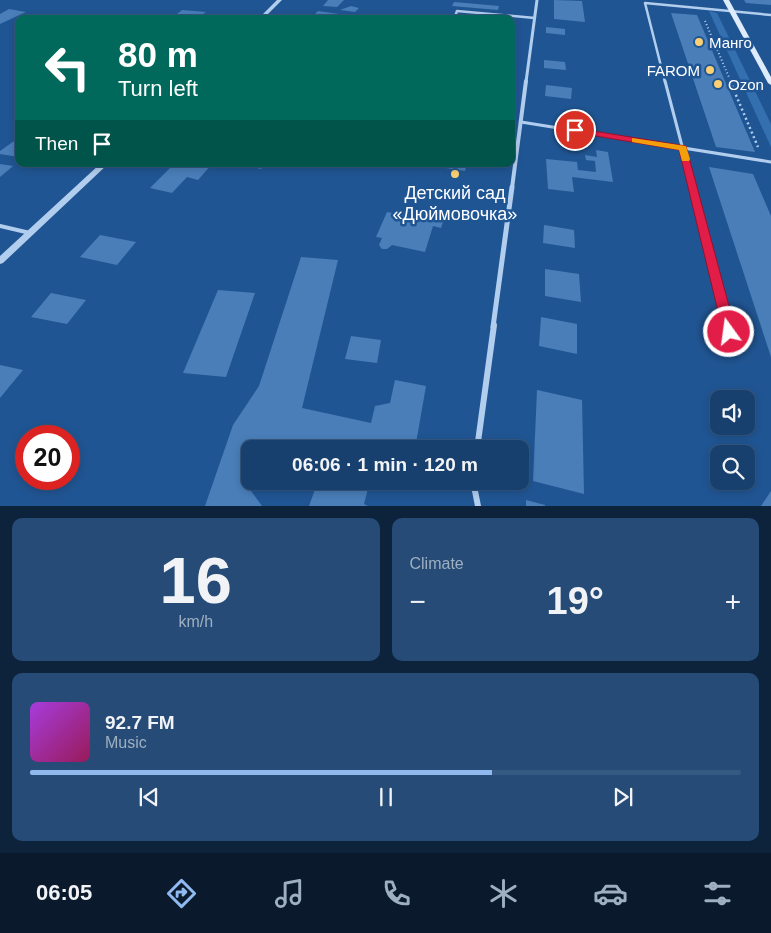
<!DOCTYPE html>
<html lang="en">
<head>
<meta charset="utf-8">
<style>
  :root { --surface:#18406e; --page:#254b76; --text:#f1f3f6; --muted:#9fafc2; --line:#365981; --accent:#90b9f0 }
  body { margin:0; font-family:Helvetica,sans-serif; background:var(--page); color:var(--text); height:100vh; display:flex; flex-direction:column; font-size:19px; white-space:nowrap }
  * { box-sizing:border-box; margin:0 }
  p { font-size:16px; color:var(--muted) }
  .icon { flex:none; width:28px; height:28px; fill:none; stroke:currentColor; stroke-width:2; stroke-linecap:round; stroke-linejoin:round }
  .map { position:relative; height:506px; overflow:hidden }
  .details { display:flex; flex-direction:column; gap:12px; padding:12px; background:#0d233c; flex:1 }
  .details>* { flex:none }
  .top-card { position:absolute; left:15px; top:15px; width:500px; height:152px; border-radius:10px; box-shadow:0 2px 8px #0003,0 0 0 1px var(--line); background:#00695c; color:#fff; overflow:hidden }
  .controls { position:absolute; left:710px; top:390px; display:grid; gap:10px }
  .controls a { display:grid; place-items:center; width:45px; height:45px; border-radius:10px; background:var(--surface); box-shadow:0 2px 8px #0003,0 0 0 1px var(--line); font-size:25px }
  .speed { position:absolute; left:15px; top:425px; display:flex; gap:10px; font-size:25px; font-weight:700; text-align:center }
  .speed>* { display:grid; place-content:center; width:65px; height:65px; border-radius:50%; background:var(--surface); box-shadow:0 2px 8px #0003,0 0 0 1px var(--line); line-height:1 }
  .speed .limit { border:8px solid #d22; background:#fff; color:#111 }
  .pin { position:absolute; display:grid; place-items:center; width:42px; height:42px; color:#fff; margin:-21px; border:2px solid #fff; border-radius:50%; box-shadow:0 1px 5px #0007 }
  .me { position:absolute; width:55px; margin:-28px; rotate:346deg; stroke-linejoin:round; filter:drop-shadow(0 0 4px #0008) }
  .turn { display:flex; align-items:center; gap:18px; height:105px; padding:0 20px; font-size:22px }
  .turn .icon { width:65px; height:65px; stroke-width:2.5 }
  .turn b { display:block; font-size:35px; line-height:42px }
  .then { display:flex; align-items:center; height:48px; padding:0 20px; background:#0003; gap:10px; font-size:19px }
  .big { font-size:38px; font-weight:700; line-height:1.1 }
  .details .tile { flex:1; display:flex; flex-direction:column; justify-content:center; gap:8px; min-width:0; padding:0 18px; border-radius:10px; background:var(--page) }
  .details .dial { align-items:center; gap:0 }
  .dial b { font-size:65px; line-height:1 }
  .song { display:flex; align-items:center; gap:15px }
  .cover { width:60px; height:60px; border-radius:8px; background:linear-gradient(135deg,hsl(280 70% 55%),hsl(330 70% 35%)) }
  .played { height:5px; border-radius:2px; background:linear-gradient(90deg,var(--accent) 65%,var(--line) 65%) }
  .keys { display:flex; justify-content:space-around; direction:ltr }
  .heat { display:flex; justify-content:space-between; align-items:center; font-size:28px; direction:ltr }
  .details .tiles { flex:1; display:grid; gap:12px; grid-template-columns:1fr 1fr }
  .tile:last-child { grid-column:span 2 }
  .trip { position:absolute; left:241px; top:440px; width:288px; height:50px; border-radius:10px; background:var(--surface); box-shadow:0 2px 8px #0003,0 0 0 1px var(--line); font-weight:700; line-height:50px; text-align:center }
  .menu { display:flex; height:80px; justify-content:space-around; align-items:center; background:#0a1a2c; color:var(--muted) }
  .menu .icon { width:35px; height:35px }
  .menu .on { color:var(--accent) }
  .menu b { font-size:22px; color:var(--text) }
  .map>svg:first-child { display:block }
  .green { fill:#346fb0 }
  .building { fill:#497eb9 }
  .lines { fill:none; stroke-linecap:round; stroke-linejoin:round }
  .path-far1 { stroke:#b2ceee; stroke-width:2; stroke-dasharray:1 2.5; stroke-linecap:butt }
  .path { stroke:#b2ceee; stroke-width:2.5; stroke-dasharray:2 3; stroke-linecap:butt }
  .service-far3 { stroke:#b2ceee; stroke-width:2.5 }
  .service-far2 { stroke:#b2ceee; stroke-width:3 }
  .service-far1 { stroke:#b2ceee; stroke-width:4 }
  .service { stroke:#b2ceee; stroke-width:5 }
  .minor-far3 { stroke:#b2ceee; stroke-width:3 }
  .minor-far2 { stroke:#b2ceee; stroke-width:4 }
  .minor-far1 { stroke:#b2ceee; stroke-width:5 }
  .minor { stroke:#b2ceee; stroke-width:6 }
  .tertiary { fill:#b2ceee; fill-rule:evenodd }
  .secondary { fill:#deebfa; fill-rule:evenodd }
  .route { fill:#e11d48; stroke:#92132f }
  .slow { fill:#f59e0b }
  .poi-dot { fill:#fbd073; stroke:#205593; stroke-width:2 }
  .labels { text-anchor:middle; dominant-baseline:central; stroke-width:5; stroke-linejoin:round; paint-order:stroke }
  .far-poi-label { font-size:15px; fill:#fff; stroke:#205593; text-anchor:start }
  .poi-label { font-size:18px; fill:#fff; stroke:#205593 }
</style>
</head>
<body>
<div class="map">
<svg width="771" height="506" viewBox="0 0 771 506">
  <rect width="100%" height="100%" fill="#205593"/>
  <!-- green -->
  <path class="green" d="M709 11 717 13 771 124V147Z"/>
  <!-- building -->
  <path class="building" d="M328 0H344L337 7 323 6Z
    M554 0 582 1 585 22 554 19Z
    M744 0H771V5L746 3Z
    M454 2 499 6 498 10 452 6Z
    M351 6 359 8 355 12 340 10Z
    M9 9 26 12 0 24V14Z
    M182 10 206 12 199 17 177 14Z
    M318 11 339 14 334 19 312 17Z
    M671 13 697 15 755 152 716 147Z
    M546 27 565 29V35L546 33Z
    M544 60 565 62 566 70 544 68Z
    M546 85 572 88 571 99 545 96Z
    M17 139H19V157L0 154V151Z
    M596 150 608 152 613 182 572 177 574 192 548 189 546 159 577 162 578 170 596 172 595 161 586 160 585 155 597 157Z
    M0 164 13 166 0 177Z
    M174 164H212L198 180 187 177 172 193 150 188Z
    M240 164H265L261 169Z
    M433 164H467L465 171 433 166Z
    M709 167 753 174 771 216V357Z
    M405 211 444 219 441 228 433 226 425 252 392 245 387 249H382L379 245 382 238 376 237 387 212 403 215Z
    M544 225 574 230 575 248 543 243Z
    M100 235 136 242 117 265 80 257Z
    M301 257 338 260 302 408 371 423 375 406 390 403 395 380 426 386 415 449H250V481H253L251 491 262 506H205L233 425 259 386Z
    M545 269 579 274 581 302 545 296Z
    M218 290 255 293 226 377 183 373Z
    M51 293 86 300 67 324 31 317Z
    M541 317 577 324V354L539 346Z
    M351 336 381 340 377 363 345 359Z
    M0 365 23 370 0 398Z
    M537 390 582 400 584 494 533 481Z
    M318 481H370L364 504 368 506H309Z
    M374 481H409L407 490Z
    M771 491V506H761Z
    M526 500 545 505V506H526Z"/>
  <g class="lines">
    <!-- path-far1 -->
    <path class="path-far1" d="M705 21 731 82"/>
    <!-- path -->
    <path class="path" d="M730 81 758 147"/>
    <!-- service-far3 -->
    <path class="service-far3" d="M454 19 457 11 535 18
      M665 82 645 3 771 15"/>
    <!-- service-far2 -->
    <path class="service-far2" d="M665 81 693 188
      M521 122 771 162"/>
    <!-- service-far1 -->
    <path class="service-far1" d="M692 187 728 327
      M0 226 30 233"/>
    <!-- service -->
    <path class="service" d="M728 325 734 350"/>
    <!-- minor-far3 -->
    <path class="minor-far3" d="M526 82 537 0"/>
    <!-- minor-far2 -->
    <path class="minor-far2" d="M512 188 526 81"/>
    <!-- minor-far1 -->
    <path class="minor-far1" d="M493 327 512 187"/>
    <!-- minor -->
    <path class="minor" d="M477 449 494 325
      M473 481 478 506"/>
    <!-- tertiary -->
    <path class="tertiary" d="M277 0H282L263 19H258Z
      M100 164H108L3 263 0 264V256Z"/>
    <!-- secondary -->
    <path class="secondary" d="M723 0H729L771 77V85L768 83Z"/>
  </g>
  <!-- route -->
  <path class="route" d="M575 128 686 146 736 332 734 336 729 337 724 336 723 332 679 150 572 132V129Z"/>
  <!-- slow -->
  <path class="slow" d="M632 138 686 146 690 159 689 161H682L679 150 632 142Z"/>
  <!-- markers -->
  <g class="poi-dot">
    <circle cx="699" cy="42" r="5"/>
    <circle cx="710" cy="70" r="5"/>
    <circle cx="718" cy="84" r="5"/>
    <circle cx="455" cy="174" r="5"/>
  </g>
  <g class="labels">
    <!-- far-poi labels -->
    <g class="far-poi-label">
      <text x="709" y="42">Манго</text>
      <text x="700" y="70" text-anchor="end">FAROM</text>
      <text x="728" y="84">Ozon</text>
    </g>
    <!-- poi labels -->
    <g class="poi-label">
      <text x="455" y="193">Детский сад<tspan x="455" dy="21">«Дюймовочка»</tspan></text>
    </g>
  </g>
</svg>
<div class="controls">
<a><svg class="icon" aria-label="sound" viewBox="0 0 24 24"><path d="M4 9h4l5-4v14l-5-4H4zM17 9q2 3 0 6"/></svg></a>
<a><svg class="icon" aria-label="search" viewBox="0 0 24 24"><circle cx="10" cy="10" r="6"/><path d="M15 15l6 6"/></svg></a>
</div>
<div class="speed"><div class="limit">20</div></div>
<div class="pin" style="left:575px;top:130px;background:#d93025"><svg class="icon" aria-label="arrive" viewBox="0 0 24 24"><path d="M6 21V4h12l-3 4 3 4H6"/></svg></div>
<svg class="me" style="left:729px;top:332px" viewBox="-20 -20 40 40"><circle r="17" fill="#e11d48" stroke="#fff" stroke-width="3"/><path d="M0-11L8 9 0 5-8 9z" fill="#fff"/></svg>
<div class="trip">06:06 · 1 min · 120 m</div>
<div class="top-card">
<div class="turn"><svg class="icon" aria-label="left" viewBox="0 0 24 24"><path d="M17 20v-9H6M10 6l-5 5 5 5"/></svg><div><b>80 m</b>Turn left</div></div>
<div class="then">Then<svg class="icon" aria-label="arrive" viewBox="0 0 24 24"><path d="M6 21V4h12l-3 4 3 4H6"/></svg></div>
</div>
</div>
<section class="details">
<div class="tiles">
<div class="tile dial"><b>16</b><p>km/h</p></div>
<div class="tile"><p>Climate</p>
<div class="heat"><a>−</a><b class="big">19°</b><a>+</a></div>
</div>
<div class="tile">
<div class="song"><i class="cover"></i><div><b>92.7 FM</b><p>Music</p></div></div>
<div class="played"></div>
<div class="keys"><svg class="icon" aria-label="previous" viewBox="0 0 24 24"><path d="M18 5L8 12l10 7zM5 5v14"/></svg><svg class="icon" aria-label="pause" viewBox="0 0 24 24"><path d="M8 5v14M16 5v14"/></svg><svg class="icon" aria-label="next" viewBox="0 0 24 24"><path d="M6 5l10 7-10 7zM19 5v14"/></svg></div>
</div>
</div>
</section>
<nav class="menu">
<b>06:05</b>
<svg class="icon on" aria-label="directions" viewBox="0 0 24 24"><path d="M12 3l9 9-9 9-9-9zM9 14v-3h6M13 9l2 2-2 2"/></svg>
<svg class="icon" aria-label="music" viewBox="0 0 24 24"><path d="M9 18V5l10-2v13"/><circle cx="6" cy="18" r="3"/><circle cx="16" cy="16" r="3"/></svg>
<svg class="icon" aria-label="phone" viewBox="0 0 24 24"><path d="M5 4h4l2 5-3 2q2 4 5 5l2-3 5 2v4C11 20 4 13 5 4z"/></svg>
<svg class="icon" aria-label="climate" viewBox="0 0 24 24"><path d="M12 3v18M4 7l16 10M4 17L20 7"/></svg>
<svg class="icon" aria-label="car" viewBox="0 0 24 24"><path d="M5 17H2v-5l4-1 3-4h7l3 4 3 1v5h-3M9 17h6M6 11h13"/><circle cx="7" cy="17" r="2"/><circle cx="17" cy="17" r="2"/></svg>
<svg class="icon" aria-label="filters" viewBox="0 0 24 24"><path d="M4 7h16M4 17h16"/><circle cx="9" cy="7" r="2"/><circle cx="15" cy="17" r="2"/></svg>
</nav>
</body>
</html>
